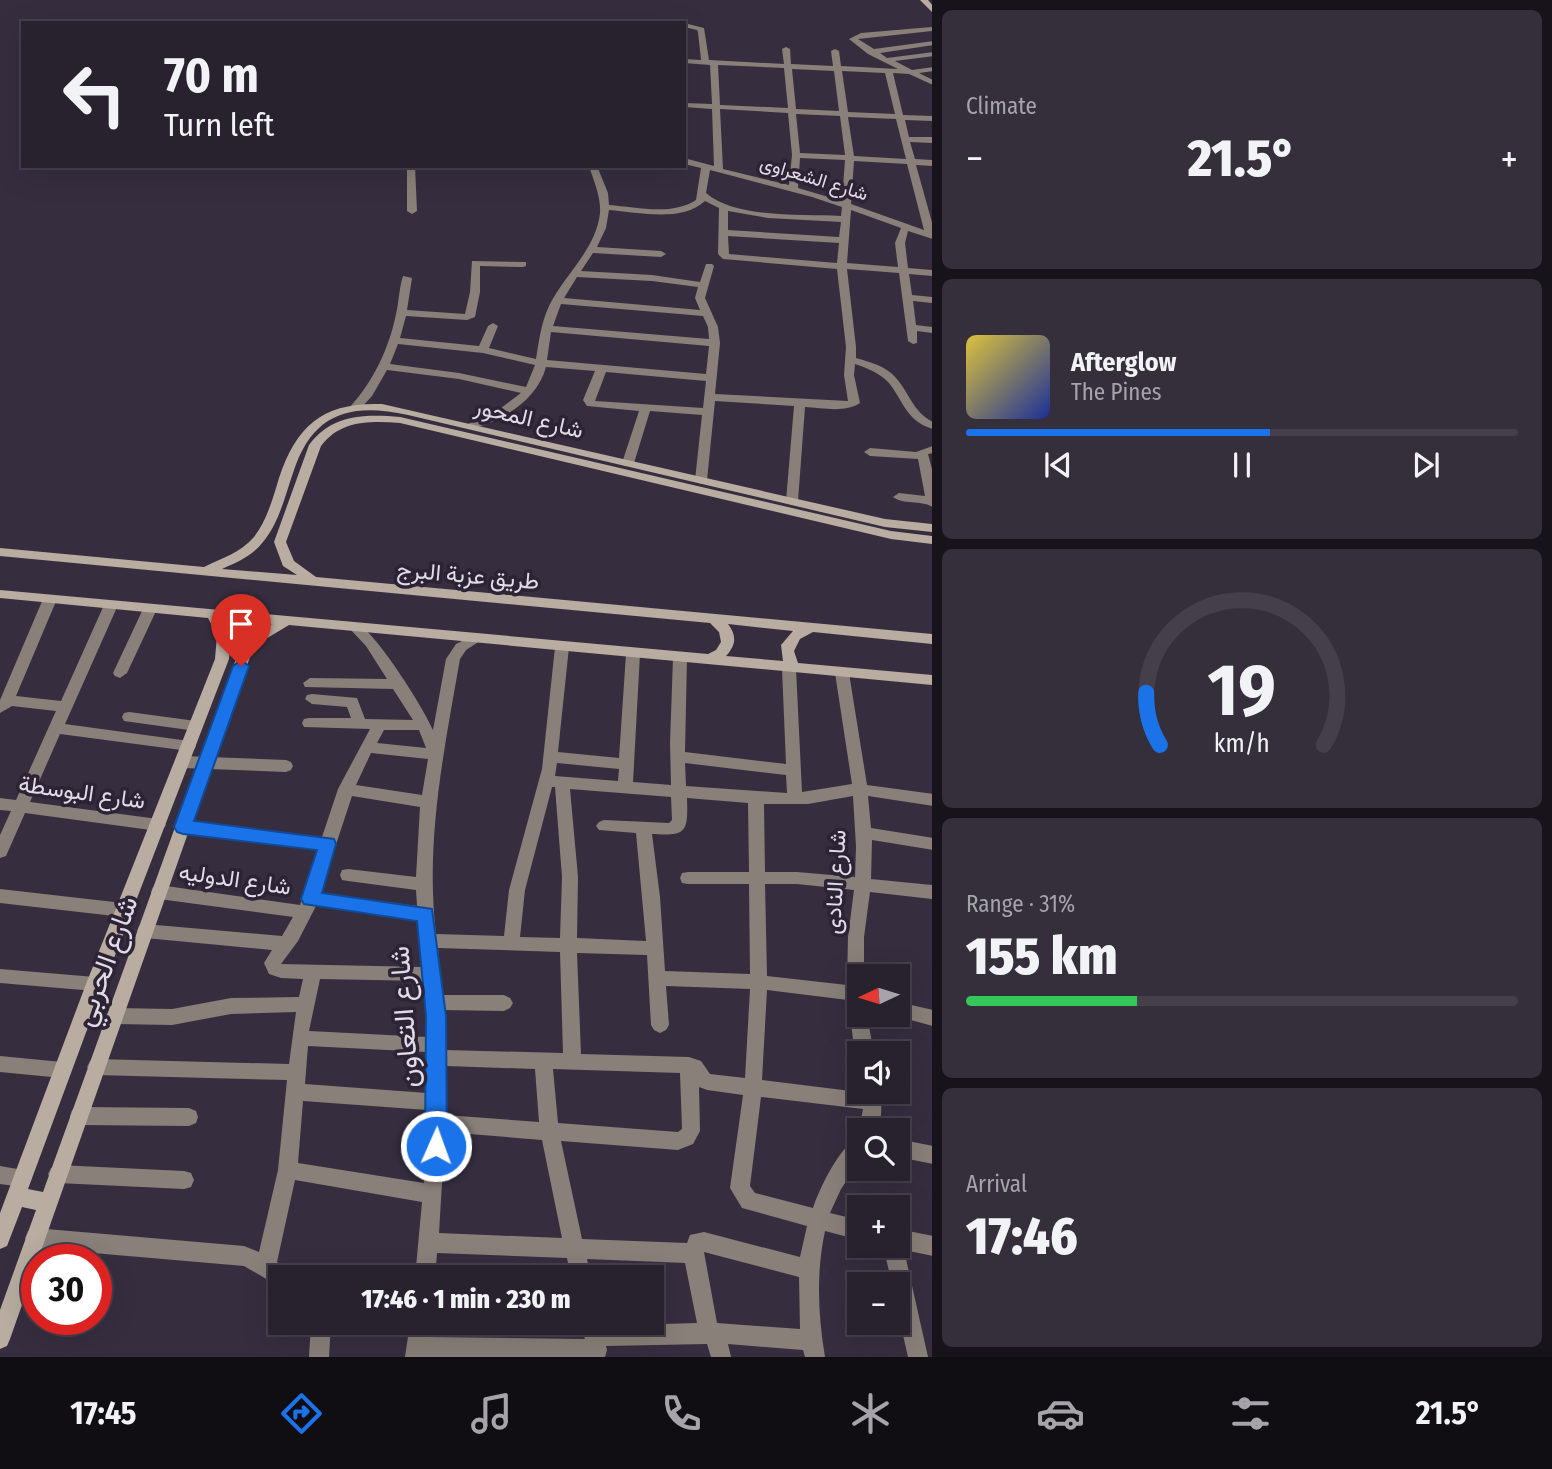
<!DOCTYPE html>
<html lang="en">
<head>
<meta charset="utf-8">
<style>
  :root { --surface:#28222f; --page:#342f3b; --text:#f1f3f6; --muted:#a5a4aa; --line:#443f4b; --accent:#1a73e8 }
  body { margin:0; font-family:"Fira Sans Condensed",Vazirmatn,sans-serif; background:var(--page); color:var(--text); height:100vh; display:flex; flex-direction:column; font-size:26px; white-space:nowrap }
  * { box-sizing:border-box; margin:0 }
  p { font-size:23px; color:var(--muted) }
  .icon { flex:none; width:38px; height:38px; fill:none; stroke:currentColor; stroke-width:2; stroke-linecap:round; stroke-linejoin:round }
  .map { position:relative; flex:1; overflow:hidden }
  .details { display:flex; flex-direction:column; gap:10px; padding:10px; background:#16131a; width:620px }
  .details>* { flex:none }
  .top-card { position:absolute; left:21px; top:21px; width:665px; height:147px; border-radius:0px; box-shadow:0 7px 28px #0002,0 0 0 2px var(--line); background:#28222f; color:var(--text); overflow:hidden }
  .needle { width:46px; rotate:266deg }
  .tools { position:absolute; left:847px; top:964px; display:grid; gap:14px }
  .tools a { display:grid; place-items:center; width:63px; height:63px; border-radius:0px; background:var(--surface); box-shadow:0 7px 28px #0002,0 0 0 2px var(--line); font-size:35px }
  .speed { position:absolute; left:21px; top:1244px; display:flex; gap:14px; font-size:35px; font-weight:700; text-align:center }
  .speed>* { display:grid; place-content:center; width:91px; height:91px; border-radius:50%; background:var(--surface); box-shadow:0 7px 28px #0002,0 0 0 2px var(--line); line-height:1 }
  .speed .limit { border:10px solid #d22; background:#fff; color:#111 }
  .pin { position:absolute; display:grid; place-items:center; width:60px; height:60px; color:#fff; margin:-72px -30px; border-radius:50% 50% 50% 0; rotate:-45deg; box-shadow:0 0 7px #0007 }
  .pin .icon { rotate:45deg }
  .me { position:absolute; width:77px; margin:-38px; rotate:2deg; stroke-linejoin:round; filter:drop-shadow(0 0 5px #0008) }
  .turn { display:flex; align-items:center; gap:24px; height:147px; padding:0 28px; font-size:32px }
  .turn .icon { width:91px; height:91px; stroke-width:2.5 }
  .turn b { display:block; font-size:49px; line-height:60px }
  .big { font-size:52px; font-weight:800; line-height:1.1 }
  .details .widget { flex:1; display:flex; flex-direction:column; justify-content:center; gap:10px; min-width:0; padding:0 24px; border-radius:10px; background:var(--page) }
  .details .dial { align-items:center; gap:0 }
  .dial svg { height:182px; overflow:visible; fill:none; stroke:var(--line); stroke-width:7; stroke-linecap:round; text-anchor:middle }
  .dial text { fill:var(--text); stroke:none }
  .song { display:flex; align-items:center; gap:21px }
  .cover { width:84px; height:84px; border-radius:10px; background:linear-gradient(135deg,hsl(50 70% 55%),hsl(230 70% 35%)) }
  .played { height:7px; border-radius:4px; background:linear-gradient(90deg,var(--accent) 55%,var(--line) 55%) }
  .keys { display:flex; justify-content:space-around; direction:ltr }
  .heat { display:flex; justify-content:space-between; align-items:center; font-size:38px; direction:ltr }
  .charge { height:10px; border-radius:5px; background:linear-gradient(90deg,#34c759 31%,var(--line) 0) }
  .trip { position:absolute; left:268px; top:1265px; width:396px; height:70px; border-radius:0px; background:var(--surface); box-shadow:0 7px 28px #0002,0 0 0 2px var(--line); font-weight:800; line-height:70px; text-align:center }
  .dock { display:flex; height:112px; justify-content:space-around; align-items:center; background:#100e13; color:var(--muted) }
  .dock .icon { width:49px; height:49px }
  .dock .active { color:var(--accent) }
  .dock b { font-size:32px; color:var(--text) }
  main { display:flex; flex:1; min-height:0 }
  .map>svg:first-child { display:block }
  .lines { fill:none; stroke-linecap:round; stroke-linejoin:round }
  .street { fill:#888079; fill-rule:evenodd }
  .secondary { fill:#b8ada0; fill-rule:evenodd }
  .route { fill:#1a73e8; stroke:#114b97; stroke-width:2 }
  .labels { text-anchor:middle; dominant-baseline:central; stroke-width:7; stroke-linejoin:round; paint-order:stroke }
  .far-street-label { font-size:19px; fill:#e1dce7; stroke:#2c2435 }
  .street-label { font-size:23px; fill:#e1dce7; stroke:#2c2435 }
  .near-street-label { font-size:28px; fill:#e1dce7; stroke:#2c2435 }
</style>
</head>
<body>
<main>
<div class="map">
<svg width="933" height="1357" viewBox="0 0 933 1357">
  <rect width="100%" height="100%" fill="#362e3f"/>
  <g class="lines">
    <!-- street -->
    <path class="street" d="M684 23 704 28 709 60 784 64 782 49 786 47 790 49 791 64 833 66 831 51 835 49 839 51 841 66 898 69 868 54 849 39 861 33 933 27V31L858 39 874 49 933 41V45L880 53 887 58 933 52V56L895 61 912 70 933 67V71L919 73 933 80V85L909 74 893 73 903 115 933 116V121L905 120 909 137H933V143L910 142 915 159 933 160V166L916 165 933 226V239L908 231 905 243 908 268 933 270V276L909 274 912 295 933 297V303L913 301 916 325 933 327V333L917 331V343L913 344 908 341 899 273 847 269 856 347V358C870 362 886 366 896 378 910 394 913 412 933 422V429C906 421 904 402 889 383 880 373 867 368 855 364L854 375 860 403C845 413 823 408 805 407L798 501 792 505 786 501 794 406 715 401 707 480 701 484 695 480 702 415 650 411 634 463 632 466H624L622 463 639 411 587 406 583 400 595 371 546 367C537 400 504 420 472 429L466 426 468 424 501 408 521 393 459 379 387 370 372 396 359 410H351L349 408C373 382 389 349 396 314 399 302 399 288 403 276L412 278 407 310 465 314 470 292 472 261 526 262V266L523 267 480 266V292L475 317 467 320 406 316 400 338 479 346 488 326 493 323 498 326 489 348 536 359C539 341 541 323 549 306 564 275 596 250 600 213 601 196 594 182 589 166H597L608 193 609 205C636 207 672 216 696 200L701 168 684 164V158L714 166 712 109 684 107V103L712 104 710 65 684 63V59L701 60 698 32 697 30 684 27ZM718 65 784 68 788 108 720 105ZM792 69 834 71 839 111 796 109ZM842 71 885 73 895 114 848 112ZM720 109 788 113 792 155 789 185 723 169ZM796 114 840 116 845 155 800 153ZM848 117 896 119 906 159 854 156ZM800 158 845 160 842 201 798 188ZM854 161 907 164 924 230 851 204ZM710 170 812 197 842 207 841 216C803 214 736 219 706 193ZM705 201 719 208 718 254 723 259 837 269 846 347 844 375 848 401 715 394 720 343 718 327 705 298 714 266 712 264H706L700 282 652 275 581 271 593 253 661 257 666 254 661 251 597 247 606 228 609 210C638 212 681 223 705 201ZM851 210 901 228 895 243 898 267 847 263ZM728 211 768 218 841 222 839 237 728 230ZM728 236 839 243 837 263 729 254ZM577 277 652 281 698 287 695 298 700 310 564 298ZM561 304 703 316 708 327 709 339 553 326ZM551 332 709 346 706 374 547 360ZM398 344 483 353 535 365 526 387 459 373 390 364ZM606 372 706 381 703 408 595 401Z
      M407 166H415L417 211 412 214 407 211Z
      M933 446V453L928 454 933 473V507C921 500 904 505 893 497L899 493 925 496 918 459 870 456 864 452 870 448 916 452Z
      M50 595 57 599 16 696 61 701 104 605 111 601 116 602 118 605 65 724 189 741 194 742 196 746 194 750 189 751 60 734 30 802 158 819 163 821 166 825 163 829 158 831 25 813 6 856 0 858V835L11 811 0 810V798L16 800 56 711 12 706 0 713V700L43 599Z
      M150 605 157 609 127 673 120 678 115 676 113 673 143 609Z
      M356 623C374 629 425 710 433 730L446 659 456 644 476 634 483 639 466 650 460 659C444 751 425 841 436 934L504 936 509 890 542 769 555 647 562 642 569 647 558 752 619 758 626 654 633 649 640 654 633 782 671 785 670 743 673 658 680 653 687 658 685 752 786 764 782 669 789 664 796 669 802 792 852 784 835 673 842 668 849 673 867 785 933 794V806L868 796 871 828 933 838V850L872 840 871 879 933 885V899L870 892 864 937V976H859V1015H867L874 1054H859V1060L853 1039 848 1000 767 990 762 1080 859 1092H882L881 1115 877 1130 859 1131 863 1109 761 1097 750 1186 755 1193 813 1208C819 1189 841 1144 859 1137V1162L841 1189 830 1213 859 1220V1240L825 1231C816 1273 818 1315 825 1357H805L803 1350 728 1344 731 1357H711L707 1344 606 1346 607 1350 605 1357H405L410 1323H430L428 1337 585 1339 584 1336 587 1329 594 1326 697 1323 685 1263 587 1259 591 1278H571L567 1258 437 1253 435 1278H415L422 1202 295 1180 277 1262 290 1271 293 1278H280V1287L244 1266 35 1248 28 1245 25 1238 28 1231 35 1228 244 1246 259 1252 278 1170 287 1080 96 1075 90 1073 87 1067 90 1061 96 1059 289 1064 296 1012 231 1014 172 1025 115 1024 109 1021 106 1016 109 1011 115 1008 172 1009 231 998 299 997 303 979 281 978 269 974 264 963 272 950 145 938 139 936 137 931 139 926 145 924 282 936 293 917 159 899 153 897 151 892 153 887 159 885 300 905 318 849 183 833 178 831 175 827 178 823 183 821 322 837 338 789 370 729 304 727 302 723 304 719 309 718H351L347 707 312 704 305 699 307 695 312 694 357 698 365 719 413 720 393 689 305 687 303 683 310 678 387 679 366 646 349 628ZM384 730H419L426 748 377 743ZM371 753 428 759 422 795 356 785ZM557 763 619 769 618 781 555 776ZM685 763 786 775 787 793 686 786ZM552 787H555L562 877 560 938 520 937 525 890ZM570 789 671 797 672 820 669 823 604 820 599 822 596 826 599 830 636 833 646 941 577 938 578 877ZM352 796 420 807 416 877 348 869 342 870 340 875 342 880 348 881 416 890 417 906 320 893ZM853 796 856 847 855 877 797 872H765L764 804H808ZM687 798 748 803 749 872H688L682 873 680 878 682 883 688 884H749L750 974 665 971 660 897 652 834C687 836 688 832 687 798ZM765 884H797L854 890 848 937 847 985 767 976ZM316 906 418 920 423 967 281 964 298 941ZM438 948 560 952 563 1053 445 1050 443 1010 504 1011 510 1008 513 1003 510 998 504 995H443ZM577 953 647 955 651 1025 654 1030 660 1033 666 1030 669 1025 666 986 750 989 745 1078 710 1074 701 1061 689 1057 581 1054ZM320 979 425 981 427 1037 309 1031ZM308 1046 427 1052V1093L305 1084ZM446 1066 535 1069 539 1122 445 1115ZM553 1069 680 1073 682 1129 678 1132 558 1123ZM699 1087 707 1090 743 1095 730 1188 742 1208 807 1226 800 1257 704 1232 690 1235 687 1243 582 1239 561 1141 678 1150 693 1144 700 1131ZM303 1101 427 1110 424 1183 298 1163ZM445 1132 542 1140 562 1238 439 1233ZM704 1252 799 1277 800 1329 717 1323Z
      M129 712 196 721 201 722 203 726 201 730 196 731 124 721 122 717 124 713Z
      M182 756 286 760 291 762 293 766 291 770 286 772 182 768 177 766 175 762 177 758Z
      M0 889 123 903 129 905 131 910 129 915 123 917 0 903Z
      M0 969 95 977 101 979 104 984 101 989 95 991 0 983Z
      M898 1002 933 1010V1026L892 1015H898Z
      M0 1056 62 1062 68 1064 71 1070 68 1076 62 1078 0 1072Z
      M79 1107 189 1108 196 1111 198 1117 196 1123 189 1126 79 1125 72 1122 70 1116 72 1110Z
      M898 1139 933 1146V1164L898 1157Z
      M58 1165 184 1171 191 1173 194 1180 191 1187 184 1189 58 1183 51 1180 48 1174 51 1168Z
      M0 1166 29 1171 32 1178 29 1185 22 1187 0 1184Z
      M898 1229 933 1236V1256L904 1250 928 1357H908L898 1313V1284H892L883 1246H898Z
      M311 1323H331L329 1357H309Z"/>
    <!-- secondary -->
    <path class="secondary" d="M920 0H928L933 6V13Z
      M382 404 885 519 933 524V532L885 527 408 415C350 402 312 413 293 473 285 496 279 523 263 542 252 556 238 562 222 569L297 575 283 566 274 542 309 445C332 414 365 414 400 417L891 531 933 536V544L891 539 400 423C370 421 341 420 321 446L286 542 294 561 316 577 933 634V644L813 632 800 639 794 651 798 663 933 675V685L289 625 264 640 250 657 10 1339 7 1346 0 1349V1310L36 1210 22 1207 7 1246 0 1249V1213L86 984 215 659 217 635 208 618 0 598V590L708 654 716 650 721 642 719 632 710 623 0 556V548L204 567C222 558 240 553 254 537 267 520 273 498 279 478 297 424 324 402 382 404ZM222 619 272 624 254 634 237 656 43 1192 28 1189 104 984 229 659 231 635ZM728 624 793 631 781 645 783 661 726 656C736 645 737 636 728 624Z"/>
  </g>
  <!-- route -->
  <path class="route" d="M241 660 249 666 194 821 334 839 336 844 322 893 432 909 446 1016 447 1146 444 1153 436 1156 429 1153 425 1146 426 1016 417 921 304 904 301 899 317 850 183 834 177 832 174 827 233 666Z"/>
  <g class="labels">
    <!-- far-street labels -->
    <g class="far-street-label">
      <text transform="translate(814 178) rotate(17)">شارع الشعراوى</text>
    </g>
    <!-- street labels -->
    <g class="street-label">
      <text transform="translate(529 418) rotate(13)">شارع المحور</text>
      <text transform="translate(468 575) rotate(5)">طريق عزبة البرج</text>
      <text transform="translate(82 792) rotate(8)">شارع البوسطة</text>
      <text transform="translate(235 879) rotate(8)">شارع الدوليه</text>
      <text transform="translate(835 882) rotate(-87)">شارع النادى</text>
    </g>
    <!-- near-street labels -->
    <g class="near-street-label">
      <text transform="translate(106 961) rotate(-70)">شارع الحربي</text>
      <text transform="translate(404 1017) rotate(-94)">شارع التعاون</text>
    </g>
  </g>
</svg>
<div class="tools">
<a><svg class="needle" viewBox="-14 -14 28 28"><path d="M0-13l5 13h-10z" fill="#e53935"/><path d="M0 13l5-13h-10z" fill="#a5a4aa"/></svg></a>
<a><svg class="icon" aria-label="sound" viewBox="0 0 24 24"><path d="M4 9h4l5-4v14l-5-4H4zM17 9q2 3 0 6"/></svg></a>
<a><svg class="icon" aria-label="search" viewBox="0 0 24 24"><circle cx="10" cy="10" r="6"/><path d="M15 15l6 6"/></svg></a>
<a>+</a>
<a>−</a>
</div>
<div class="speed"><div class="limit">30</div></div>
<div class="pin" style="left:241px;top:666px;background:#d93025"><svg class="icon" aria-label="arrive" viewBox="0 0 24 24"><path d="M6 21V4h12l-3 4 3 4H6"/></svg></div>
<svg class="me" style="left:436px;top:1146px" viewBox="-20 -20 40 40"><circle r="17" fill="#1a73e8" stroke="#fff" stroke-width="3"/><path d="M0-11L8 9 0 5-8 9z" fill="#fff"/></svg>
<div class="trip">17:46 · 1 min · 230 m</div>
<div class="top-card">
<div class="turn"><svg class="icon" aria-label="left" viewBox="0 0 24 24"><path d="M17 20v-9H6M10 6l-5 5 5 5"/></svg><div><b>70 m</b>Turn left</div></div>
</div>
</div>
<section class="details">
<div class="widget"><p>Climate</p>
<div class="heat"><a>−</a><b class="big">21.5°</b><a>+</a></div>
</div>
<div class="widget">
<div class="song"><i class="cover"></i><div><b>Afterglow</b><p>The Pines</p></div></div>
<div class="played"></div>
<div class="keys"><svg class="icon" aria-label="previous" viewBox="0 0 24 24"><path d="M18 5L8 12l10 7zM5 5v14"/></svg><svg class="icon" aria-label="pause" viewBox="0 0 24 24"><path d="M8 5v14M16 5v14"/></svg><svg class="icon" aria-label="next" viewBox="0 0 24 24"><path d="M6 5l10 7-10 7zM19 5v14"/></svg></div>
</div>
<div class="widget dial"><svg viewBox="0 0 100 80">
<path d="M14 69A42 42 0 1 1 86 69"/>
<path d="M14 69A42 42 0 0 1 8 46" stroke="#1a73e8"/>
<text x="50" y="56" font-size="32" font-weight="700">19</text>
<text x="50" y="72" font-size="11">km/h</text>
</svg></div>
<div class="widget"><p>Range · 31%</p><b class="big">155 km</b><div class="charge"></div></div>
<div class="widget"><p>Arrival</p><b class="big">17:46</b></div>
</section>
</main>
<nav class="dock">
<b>17:45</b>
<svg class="icon active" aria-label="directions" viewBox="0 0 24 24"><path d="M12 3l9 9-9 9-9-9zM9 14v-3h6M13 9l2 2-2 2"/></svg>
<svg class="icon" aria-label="music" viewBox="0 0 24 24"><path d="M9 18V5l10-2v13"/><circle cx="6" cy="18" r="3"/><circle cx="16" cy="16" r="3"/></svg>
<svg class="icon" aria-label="phone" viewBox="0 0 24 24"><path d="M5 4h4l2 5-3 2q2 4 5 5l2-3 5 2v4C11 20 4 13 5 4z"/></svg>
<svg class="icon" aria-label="climate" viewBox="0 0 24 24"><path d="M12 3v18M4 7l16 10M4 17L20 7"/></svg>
<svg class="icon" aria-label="car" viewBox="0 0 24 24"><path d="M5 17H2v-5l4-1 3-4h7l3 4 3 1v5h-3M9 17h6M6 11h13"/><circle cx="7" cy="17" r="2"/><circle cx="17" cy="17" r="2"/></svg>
<svg class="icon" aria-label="filters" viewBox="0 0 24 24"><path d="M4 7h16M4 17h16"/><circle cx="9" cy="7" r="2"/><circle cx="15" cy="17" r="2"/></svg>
<b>21.5°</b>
</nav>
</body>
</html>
